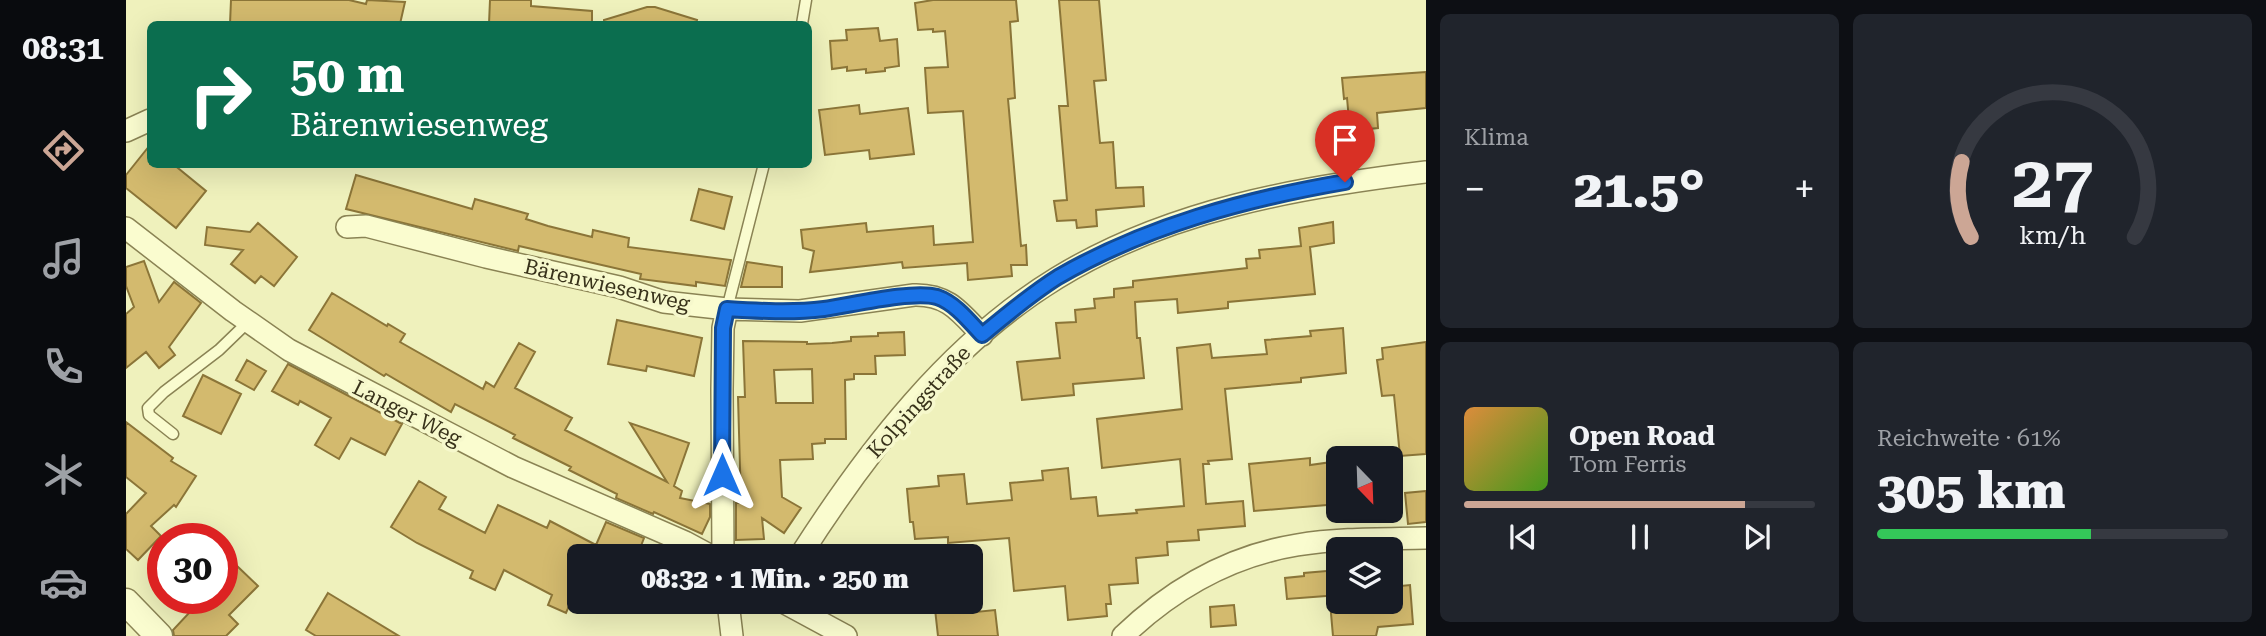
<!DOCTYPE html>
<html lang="de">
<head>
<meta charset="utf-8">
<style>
  :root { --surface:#171b24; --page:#20242c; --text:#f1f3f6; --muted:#9ea1a6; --line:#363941; --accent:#cca695 }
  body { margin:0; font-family:"Roboto Serif",serif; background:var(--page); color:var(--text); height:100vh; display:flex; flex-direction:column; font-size:26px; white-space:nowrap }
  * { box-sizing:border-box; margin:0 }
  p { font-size:23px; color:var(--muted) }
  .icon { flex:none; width:38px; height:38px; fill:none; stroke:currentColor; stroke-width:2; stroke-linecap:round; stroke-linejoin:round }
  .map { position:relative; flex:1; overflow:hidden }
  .drawer { display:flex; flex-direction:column; gap:14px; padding:14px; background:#0d0f14; width:840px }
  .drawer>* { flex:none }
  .guide { position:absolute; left:21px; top:21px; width:665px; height:147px; border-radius:10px; box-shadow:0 7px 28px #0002; background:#0b6e4f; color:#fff; overflow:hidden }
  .needle { width:46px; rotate:157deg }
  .fabs { position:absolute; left:1200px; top:446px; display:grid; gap:14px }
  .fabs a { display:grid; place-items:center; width:77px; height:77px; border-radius:10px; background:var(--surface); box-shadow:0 7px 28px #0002; font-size:35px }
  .speed { position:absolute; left:21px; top:523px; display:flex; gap:14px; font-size:35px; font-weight:700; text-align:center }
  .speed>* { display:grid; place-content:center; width:91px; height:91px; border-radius:50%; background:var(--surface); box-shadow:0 7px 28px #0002; line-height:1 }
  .speed .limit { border:10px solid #d22; background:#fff; color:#111 }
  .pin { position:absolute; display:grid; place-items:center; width:60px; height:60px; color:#fff; margin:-72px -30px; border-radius:50% 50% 50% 0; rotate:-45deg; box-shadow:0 0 7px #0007 }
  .pin .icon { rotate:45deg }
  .me { position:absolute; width:77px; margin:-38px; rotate:0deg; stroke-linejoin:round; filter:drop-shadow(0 0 5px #0008) }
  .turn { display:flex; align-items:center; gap:24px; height:147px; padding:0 28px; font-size:32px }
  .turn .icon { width:91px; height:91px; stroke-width:2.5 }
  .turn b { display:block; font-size:49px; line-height:60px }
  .big { font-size:52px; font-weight:800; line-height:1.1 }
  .drawer .tile { flex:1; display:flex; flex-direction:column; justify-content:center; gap:10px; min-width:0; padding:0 24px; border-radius:10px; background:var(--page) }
  .drawer .dial { align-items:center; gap:0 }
  .dial svg { height:182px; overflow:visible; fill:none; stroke:var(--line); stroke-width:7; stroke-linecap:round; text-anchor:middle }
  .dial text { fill:var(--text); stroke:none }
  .song { display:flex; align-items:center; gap:21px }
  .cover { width:84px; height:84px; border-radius:10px; background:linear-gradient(135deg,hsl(30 70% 55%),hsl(100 70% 35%)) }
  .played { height:7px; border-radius:4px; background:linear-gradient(90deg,var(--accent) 80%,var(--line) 80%) }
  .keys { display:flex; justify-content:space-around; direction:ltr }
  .heat { display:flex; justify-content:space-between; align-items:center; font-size:38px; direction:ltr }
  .charge { height:10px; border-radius:5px; background:linear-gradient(90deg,#34c759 61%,var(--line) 0) }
  .drawer .tiles { flex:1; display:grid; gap:14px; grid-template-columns:repeat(2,1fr) }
  .trip { position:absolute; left:441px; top:544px; width:416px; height:70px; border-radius:10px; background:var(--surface); box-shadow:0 7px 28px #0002; font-weight:800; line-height:70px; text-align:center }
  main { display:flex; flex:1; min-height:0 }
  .tabs { display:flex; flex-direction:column; width:126px; justify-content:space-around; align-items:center; background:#090b0e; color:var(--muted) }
  .tabs .icon { width:49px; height:49px }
  .tabs .active { color:var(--accent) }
  .tabs b { font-size:32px; color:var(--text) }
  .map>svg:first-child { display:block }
  .building { fill:#d3ba6e; stroke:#8b7538; stroke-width:2; fill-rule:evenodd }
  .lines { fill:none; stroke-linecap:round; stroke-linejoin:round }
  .service-casing { stroke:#8a8354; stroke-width:13 }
  .minor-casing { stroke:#8a8354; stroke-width:24 }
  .tertiary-casing { stroke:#8a8354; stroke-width:29 }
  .service { stroke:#fafccf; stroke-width:10 }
  .minor { stroke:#fafccf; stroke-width:21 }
  .tertiary { stroke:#fafccf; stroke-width:26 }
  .route-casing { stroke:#114b97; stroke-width:18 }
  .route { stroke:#1a73e8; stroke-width:12 }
  .labels { text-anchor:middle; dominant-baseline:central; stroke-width:7; stroke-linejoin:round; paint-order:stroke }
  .street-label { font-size:21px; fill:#38321a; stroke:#f6f8cc }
</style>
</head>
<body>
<main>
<nav class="tabs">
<b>08:31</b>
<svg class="icon active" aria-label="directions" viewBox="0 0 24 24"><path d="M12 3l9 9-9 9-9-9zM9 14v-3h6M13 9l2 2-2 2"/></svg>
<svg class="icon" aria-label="music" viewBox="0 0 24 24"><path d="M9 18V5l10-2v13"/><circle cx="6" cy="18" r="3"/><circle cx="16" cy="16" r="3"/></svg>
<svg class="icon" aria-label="phone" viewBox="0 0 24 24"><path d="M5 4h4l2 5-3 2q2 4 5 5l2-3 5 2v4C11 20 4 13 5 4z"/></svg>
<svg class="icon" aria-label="climate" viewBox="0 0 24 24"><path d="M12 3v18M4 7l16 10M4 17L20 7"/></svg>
<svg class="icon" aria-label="car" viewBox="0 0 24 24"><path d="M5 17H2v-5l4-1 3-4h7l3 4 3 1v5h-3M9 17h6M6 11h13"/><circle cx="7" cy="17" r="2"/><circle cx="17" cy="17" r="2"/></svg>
</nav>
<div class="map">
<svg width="1300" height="636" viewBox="0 0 1300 636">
  <rect width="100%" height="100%" fill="#eff1bc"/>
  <!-- building -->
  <path class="building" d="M105 0H223L240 4 241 0 279 2 274 24H104Z
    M364 0H405V6L466 11V24H363Z
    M807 0H890L892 21 884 22 889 98 882 99 895 246 900 245 901 265H885L886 276 842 280 841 263 777 268 776 262 684 272 688 251 677 248 675 230 740 223 741 232 807 226 808 245 847 242 837 111 802 113 799 68 822 67 819 31 807 32V29L792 30 789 3Z
    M933 0H973L980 80 968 81 974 143 987 142 990 188 1017 187 1018 206 970 210 971 226 951 228 950 220 931 221 928 201 941 200 933 106H942Z
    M521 7H529L571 20 570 24H478V20Z
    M752 28 754 41 771 39 773 66 759 68V71L740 73V69L721 71V67L706 69 704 41 721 40 720 30Z
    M1300 72V108L1251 113 1252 128 1224 131 1221 98 1218 99 1216 78Z
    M733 105 734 114 782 108 788 154 744 159 743 150 699 155 693 110Z
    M24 145V164H47L80 191 50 228 0 188V175Z
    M230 175 346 209 349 199 402 214 400 219 422 226 466 237 467 230 503 238 502 247 605 260 599 286 570 282V286L514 279 515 274 393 246 392 251 220 209Z
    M573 189 606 197 598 229 565 220Z
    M1207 222 1208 243 1184 247 1189 294 1102 302V308L1052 313 1051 299 1009 302 1011 338H1014L1018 378 947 384 948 395 896 400 891 362 934 358 930 323 950 322 949 310 969 308 968 299 988 297V289L1007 287V281L1121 268 1120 259 1134 258 1133 250 1175 246 1173 228Z
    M132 223 171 257 148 286 135 276 129 283 105 264 117 250 79 245 81 227 124 232Z
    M18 261 33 302 48 282 75 303 43 347 49 355 33 368 20 352 0 368V314L8 307 0 286V267Z
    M621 262 656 267V287H615Z
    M206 293 261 326 262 324 279 334 274 342 357 389 360 382 368 387 393 343 409 352 389 388 446 418 439 430 541 482 504 423 563 443 548 486 556 491 554 498 584 504V517L576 534 528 512 527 514 490 498 491 494 443 470 445 467 387 438 389 435 329 404 325 412 260 374 258 376 183 330Z
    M491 320 576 338 568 376 521 366 520 371 482 364Z
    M1217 328 1220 373 1175 378V382L1099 389 1106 459 1082 461 1083 464H1077L1080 504 1117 501 1119 526 1072 530 1073 540 1041 542 1042 555 1010 558 1012 583 983 585 985 604H980L981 616 942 620 939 586 888 591 883 538 822 543V537L789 539 787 522H784L781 489 813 486 812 476 838 474 841 504 886 500 884 483 917 480 916 471 942 468 945 499 970 497 972 516 1011 513 1010 510 1058 506 1054 459 976 468 971 419 1056 409 1051 348 1084 344 1086 358 1141 354 1139 340 1185 336 1184 331Z
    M778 332 779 355 749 356 750 374H728V379L719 380 720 439H699V443L686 444 687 459 654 460 656 497 675 508 658 533 636 518 638 539 610 540V503H615L612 397H619L617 341 681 342V344L706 343 725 341V337L752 336V333ZM686 369 687 403H650L648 370Z
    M1300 342V454L1274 456 1268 395 1256 396 1251 360 1257 359 1256 348Z
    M121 360 140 371 128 390 110 380Z
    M162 364 276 424 259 455 225 438 213 459 189 445 205 418 174 401 172 405 146 391Z
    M77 375 115 394 95 434 57 416Z
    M0 422 47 458 45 461 70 476 50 507 48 505 25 526 35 536 12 560 0 549V514L20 493 0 477Z
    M1184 458V465L1213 461V504L1128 511 1123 464Z
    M293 481 320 497 313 509 359 533 372 505 421 528 424 521 470 545 480 522 518 538 511 556H453V583L440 613 422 605 426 595 378 570 369 590 344 578 347 571 291 543 265 527Z
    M1300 491V522L1282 524 1279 493Z
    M109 564 132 586 103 615 112 624 100 636H48L47 630 77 598H96V578Z
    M1212 570 1213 595 1161 599 1159 578 1178 576V573Z
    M1284 585 1287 624 1252 627 1250 636H1207L1204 602H1265V587Z
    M202 593 273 636H190L180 630Z
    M1108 605 1110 625 1085 627 1084 607Z
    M840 607V613L869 610 872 636H812L809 609Z"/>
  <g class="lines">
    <defs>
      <path id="service" d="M676 24 680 0
        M601 309 638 164
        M47 434 23 415 22 408 38 392 93 350 122 322"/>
      <path id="minor" d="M0 131 24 120
        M221 227 240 226 360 257 493 287 538 302 601 309 674 311 788 295C822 294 834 312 856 335
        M0 228 107 311 163 350 387 467 559 542 585 556
        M597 556 596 389 597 328 601 309
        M674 556C741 451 823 344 931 278 1042 210 1173 187 1300 172
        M602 602 606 636
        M657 602 720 636
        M997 636C1045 590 1104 556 1171 545 1213 538 1257 539 1300 538"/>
      <path id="tertiary" d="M0 602 33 636"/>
    </defs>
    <!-- service casing -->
    <use href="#service" class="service-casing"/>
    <!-- minor casing -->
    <use href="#minor" class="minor-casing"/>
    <!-- tertiary casing -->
    <use href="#tertiary" class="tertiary-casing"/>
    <!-- service -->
    <use href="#service" class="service"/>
    <!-- minor -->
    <use href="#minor" class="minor"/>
    <!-- tertiary -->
    <use href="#tertiary" class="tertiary"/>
  </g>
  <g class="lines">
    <defs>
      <path id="route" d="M596 475 597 328 601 309C633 311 666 313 698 309 726 305 787 290 811 297 829 303 843 321 856 335 880 315 905 294 932 277 1020 226 1120 199 1219 182"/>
    </defs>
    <!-- route casing -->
    <use href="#route" class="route-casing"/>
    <!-- route -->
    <use href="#route" class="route"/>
  </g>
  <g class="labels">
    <!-- street labels -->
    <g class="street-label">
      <text transform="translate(481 285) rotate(13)">Bärenwiesenweg</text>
      <text transform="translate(793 402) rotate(-48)">Kolpingstraße</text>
      <text transform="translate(281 413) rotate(27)">Langer Weg</text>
    </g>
  </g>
</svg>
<div class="fabs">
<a><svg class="needle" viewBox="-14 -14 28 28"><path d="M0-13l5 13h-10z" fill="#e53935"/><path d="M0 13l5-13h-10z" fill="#9ea1a6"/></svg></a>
<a><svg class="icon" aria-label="layers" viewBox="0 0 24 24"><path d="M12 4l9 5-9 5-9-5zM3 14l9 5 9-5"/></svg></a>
</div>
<div class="speed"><div class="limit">30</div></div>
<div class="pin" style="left:1219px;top:182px;background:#d93025"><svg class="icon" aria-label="arrive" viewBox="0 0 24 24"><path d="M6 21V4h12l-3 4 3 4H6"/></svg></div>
<svg class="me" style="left:596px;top:475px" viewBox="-20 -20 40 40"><path d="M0-17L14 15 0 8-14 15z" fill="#1a73e8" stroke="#fff" stroke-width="4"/></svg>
<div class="trip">08:32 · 1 Min. · 250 m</div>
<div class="guide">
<div class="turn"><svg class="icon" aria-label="right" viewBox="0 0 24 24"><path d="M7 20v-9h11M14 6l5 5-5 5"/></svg><div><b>50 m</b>Bärenwiesenweg</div></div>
</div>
</div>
<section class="drawer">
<div class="tiles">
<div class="tile"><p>Klima</p>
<div class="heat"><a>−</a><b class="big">21.5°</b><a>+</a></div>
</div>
<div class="tile dial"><svg viewBox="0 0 100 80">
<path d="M14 69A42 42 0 1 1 86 69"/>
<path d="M14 69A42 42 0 0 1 10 36" stroke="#cca695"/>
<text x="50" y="56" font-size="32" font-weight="700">27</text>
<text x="50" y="72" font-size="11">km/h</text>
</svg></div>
<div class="tile">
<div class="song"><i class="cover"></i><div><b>Open Road</b><p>Tom Ferris</p></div></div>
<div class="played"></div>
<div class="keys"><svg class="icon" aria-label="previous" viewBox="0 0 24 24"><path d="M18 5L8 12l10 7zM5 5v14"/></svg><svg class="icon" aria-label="pause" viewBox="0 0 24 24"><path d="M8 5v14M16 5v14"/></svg><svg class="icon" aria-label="next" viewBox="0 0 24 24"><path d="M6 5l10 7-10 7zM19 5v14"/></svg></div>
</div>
<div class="tile"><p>Reichweite · 61%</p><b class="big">305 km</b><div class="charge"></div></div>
</div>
</section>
</main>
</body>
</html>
